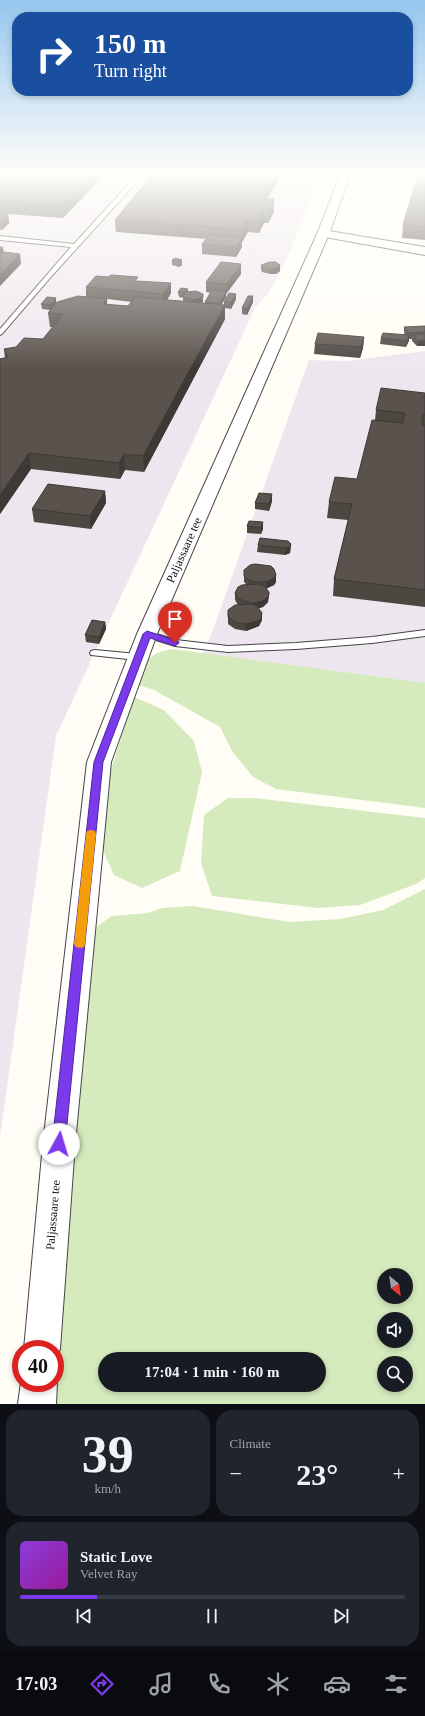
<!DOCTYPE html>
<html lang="en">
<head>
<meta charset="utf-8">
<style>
  :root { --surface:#171b24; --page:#20242c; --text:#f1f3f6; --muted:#9ea1a6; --line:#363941; --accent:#7c3aed }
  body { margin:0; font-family:"Times New Roman",serif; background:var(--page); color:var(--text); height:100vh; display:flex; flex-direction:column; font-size:15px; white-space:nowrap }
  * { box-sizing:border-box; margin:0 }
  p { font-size:13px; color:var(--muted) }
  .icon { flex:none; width:22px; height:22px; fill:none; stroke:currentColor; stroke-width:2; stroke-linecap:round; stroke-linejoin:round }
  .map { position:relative; height:1404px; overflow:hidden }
  .details { display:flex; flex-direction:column; gap:6px; padding:6px; background:#0d0f14; flex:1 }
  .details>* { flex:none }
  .guide { position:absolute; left:12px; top:12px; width:401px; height:84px; border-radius:16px; box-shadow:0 2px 6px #0003; background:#1a4fa0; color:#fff; overflow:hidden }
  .needle { width:26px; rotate:151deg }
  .controls { position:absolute; left:377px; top:1268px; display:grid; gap:8px }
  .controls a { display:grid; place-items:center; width:36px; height:36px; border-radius:50%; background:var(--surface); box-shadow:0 2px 6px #0003; font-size:20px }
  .speed { position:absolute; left:12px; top:1340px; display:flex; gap:8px; font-size:20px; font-weight:700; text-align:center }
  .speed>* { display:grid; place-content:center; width:52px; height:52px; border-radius:50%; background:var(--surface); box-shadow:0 2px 6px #0003; line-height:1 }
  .speed .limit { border:6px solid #d22; background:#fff; color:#111 }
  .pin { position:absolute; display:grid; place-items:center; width:34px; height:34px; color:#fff; margin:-41px -17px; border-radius:50% 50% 50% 0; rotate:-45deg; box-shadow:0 0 4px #0007 }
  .pin .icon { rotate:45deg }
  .me { position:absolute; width:44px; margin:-22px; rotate:6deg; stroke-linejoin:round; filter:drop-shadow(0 0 3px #0008) }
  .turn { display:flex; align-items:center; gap:14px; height:84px; padding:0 16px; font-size:18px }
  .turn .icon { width:52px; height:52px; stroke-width:2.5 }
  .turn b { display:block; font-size:28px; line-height:34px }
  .big { font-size:30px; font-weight:800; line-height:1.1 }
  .details .tile { flex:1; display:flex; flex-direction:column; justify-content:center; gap:6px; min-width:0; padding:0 14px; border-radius:16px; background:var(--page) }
  .details .dial { align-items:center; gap:0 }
  .dial b { font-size:52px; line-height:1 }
  .song { display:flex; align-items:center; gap:12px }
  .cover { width:48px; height:48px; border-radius:6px; background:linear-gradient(135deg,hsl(270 70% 55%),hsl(300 70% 35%)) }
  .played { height:4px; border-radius:2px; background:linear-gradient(90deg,var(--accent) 20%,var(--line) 20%) }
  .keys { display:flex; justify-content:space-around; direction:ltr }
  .heat { display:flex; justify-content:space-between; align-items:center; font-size:22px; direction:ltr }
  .details .tiles { flex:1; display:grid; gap:6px; grid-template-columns:1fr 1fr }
  .tile:last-child { grid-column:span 2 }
  .trip { position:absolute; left:98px; top:1352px; width:228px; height:40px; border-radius:20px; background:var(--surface); box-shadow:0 2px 6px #0003; font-weight:800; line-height:40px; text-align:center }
  .dock { display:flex; height:64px; justify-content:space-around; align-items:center; background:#090b0e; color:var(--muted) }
  .dock .icon { width:28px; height:28px }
  .dock .selected { color:var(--accent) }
  .dock b { font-size:18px; color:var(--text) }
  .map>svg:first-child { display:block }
  .industrial { fill:#eee6ef }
  .green { fill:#d5ebbd; fill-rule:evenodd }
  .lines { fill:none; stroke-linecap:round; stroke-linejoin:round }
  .service-casing { stroke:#444; stroke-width:2 }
  .minor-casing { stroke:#444; stroke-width:2 }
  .tertiary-casing { stroke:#444; stroke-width:2 }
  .service { fill:#fff; fill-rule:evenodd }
  .minor { fill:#fff; fill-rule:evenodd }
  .tertiary { fill:#fff; fill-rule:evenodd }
  .wall { fill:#4d4742; fill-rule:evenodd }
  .shaded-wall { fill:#3f3936 }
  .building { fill:#5a524d; stroke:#3f3936 }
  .route { fill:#7c3aed; stroke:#51269a }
  .slow { fill:#f59e0b }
  .labels { text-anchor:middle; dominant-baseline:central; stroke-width:4; stroke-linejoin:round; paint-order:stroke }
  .street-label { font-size:12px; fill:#111; stroke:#fff }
</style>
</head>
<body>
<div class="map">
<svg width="425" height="1404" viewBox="0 0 425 1404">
  <rect width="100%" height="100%" fill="#fffdf5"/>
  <!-- industrial -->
  <path class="industrial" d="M0 173H323L281 271 268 294 255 308 56 736 0 1137Z
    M425 351V683L202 654 211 635 309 360 346 361Z"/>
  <!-- green -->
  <path class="green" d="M172 649 425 683V808L276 789 253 777 232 751 220 727 154 690 138 685C147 662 145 654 172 649Z
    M134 697 164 710 194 741 202 772 180 871 142 888 114 875 101 846 109 776Z
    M228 798H254L425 818V878L416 884 360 905 318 908 212 896 201 863 204 815Z
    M425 889V1404H54L60 1304 96 927 112 916 148 913 162 908 193 906 289 922 340 919 383 910ZM384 1275H406V1297H384ZM384 1319H406V1341H384ZM105 1359H319V1385H105ZM384 1363H406V1385H384Z"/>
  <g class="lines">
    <defs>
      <path id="service" d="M139 173H145L49 279 2 334 0 335V329L71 247 0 240V236L74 244Z
        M425 630V636L372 643 296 649 228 652 175 646 143 636 142 634 147 631 176 640 228 646 296 643 372 637Z
        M95 650 137 654 142 657 137 660 91 655 90 653 91 651Z"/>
      <path id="minor" d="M323 230 425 247V255L319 236 317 234 319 232Z"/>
      <path id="tertiary" d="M341 173H351L329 234 157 634 111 762 75 1144 60 1349 55 1361V1349H24L43 1144 87 762 137 634 317 234Z
        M55 1377 57 1383 56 1404H18L21 1382 55 1383Z"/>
    </defs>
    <!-- service casing -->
    <use href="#service" class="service-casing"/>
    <!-- minor casing -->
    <use href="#minor" class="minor-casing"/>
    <!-- tertiary casing -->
    <use href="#tertiary" class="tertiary-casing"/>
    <!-- service -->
    <use href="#service" class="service"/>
    <!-- minor -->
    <use href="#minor" class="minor"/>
    <!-- tertiary -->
    <use href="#tertiary" class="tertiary"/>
  </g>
  <!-- wall -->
  <path class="wall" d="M0 173H106L63 218 8 214 9 223 2 230H0Z
    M425 175V240L402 238 403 225Z
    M278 181 267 199H274V212L268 223H264L259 233 248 232 242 242V247L236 257 202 254V244L206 239 116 232 115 220Z
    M172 260H182V265L179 267 172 265Z
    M261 265H280V271L276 274H270L262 272 261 270Z
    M241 274 226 294V297L221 305H224V302L236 294V299L231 309 225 308V319L144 472 125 470 120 479 31 469 0 514V359L5 358 4 349 16 347 43 339 53 327H50L48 313 50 310 42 309 41 304 56 303 86 297V287L138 281 171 293 167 300 183 301V298L179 297 178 292 188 289V292L203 302 200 303H205L211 293 206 292V282ZM107 299 132 302 128 306 107 305Z
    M253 296V302L247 315 242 314V308Z
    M425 326V346H417L412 341V339H409L406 347 380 344 381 338 405 335 404 333V327Z
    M364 337 363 348 360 358 314 354 315 344Z
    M425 393V607L333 596 334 579 348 520 327 518 329 502 357 479 375 420 376 410Z
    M105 491 106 503 91 529 34 522 32 509Z
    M272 501 269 511 255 509V503Z
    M263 522V529L261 534 247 533V526Z
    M291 544 290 553 285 555 257 552 258 545Z
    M244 570 276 575V582L274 585 266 588 269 592 268 602 263 607 258 608 262 613V620L259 626 246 631 235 629 228 624V610L238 605 235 600V593L246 584 244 582Z
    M105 622 106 629 99 644 86 642 85 635Z"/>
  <!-- shaded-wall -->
  <path class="shaded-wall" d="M94 173H106L63 218 62 206Z
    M276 173H278V181L260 211 261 199Z
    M274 199V212L268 223 269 211Z
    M264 210V223L259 233V220Z
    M8 214 9 223 2 230 1 221Z
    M248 219V232L242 242V229Z
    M242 238V247L236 257V247Z
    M3 247 5 262 0 267V250Z
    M20 254 21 264 0 286V272Z
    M182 260V265L179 267V261Z
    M241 264V274L226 294V284Z
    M280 265V271L276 274H270L271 269Z
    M171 283V293L164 305 163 294Z
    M226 292V297L219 309V304Z
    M236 294V299L231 309V303Z
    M253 296V302L247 315V309Z
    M203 297V302L192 305V300Z
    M56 298V304L51 310 50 305Z
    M107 299V312L103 304Z
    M225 305V319L144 472 143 456Z
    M409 335V341L406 347 407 341Z
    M364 337 363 348 360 358 361 347Z
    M425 340V346H417L418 341Z
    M29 453 31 469 0 514V495Z
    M124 454 125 470 120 479 119 463Z
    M105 491 106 503 91 529 90 516Z
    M272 494V501L269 511V504Z
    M263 522V529L261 534V528Z
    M291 544 290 553 285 555 286 548Z
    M276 575V582L274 585 266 589V582Z
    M269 595 268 602 263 607 253 610V603Z
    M262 613V620L259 626 246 631V624Z
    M105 622 106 629 99 644V637Z"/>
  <!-- building -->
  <path class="building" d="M0 173H94L62 206 0 201Z
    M154 173H276L261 199H274L269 211 264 210 259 220 248 219 242 229 115 220Z
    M418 174 425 175V227L403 225Z
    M0 213 8 214 0 221Z
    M209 235 242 238 236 247 202 244Z
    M0 247H3L0 250Z
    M4 252 20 254 0 275V256Z
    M176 258 182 260 179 261 172 260Z
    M221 262 241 264 226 284 206 282Z
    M270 262H276L280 265 277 268 271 269 262 267 261 265Z
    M111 275 138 277 135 281 171 283 163 294 86 287 96 276 108 277Z
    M181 288 188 289 185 292H178Z
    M212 290 226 292 219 304 205 302Z
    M196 291 203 294V297L192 300 186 298 183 296 186 292Z
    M229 293 236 294 231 303 224 302Z
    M78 296 107 299 103 304 128 306 135 297 225 305 143 456 124 454 119 463 29 453 0 495V359L8 357 4 349 16 347 24 338 43 339 63 314 48 313 57 302Z
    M248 296H253L247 309 242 308Z
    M47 297 56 298 50 305 41 304Z
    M425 326V332L408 333 404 327Z
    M318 333 364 337 361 347 315 344Z
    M383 333 409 335 407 341 381 338Z
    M425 334V340L418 341 413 335Z
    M381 388 425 393V415H423L422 425H425V590L334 579 352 504 329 502 335 477 357 479 372 420 403 423 405 413 376 410Z
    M48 484 105 491 90 516 32 509Z
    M259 493 272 494 269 504 255 503Z
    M249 521 263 522 261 528 247 526Z
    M260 538 288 541 291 544 290 547 286 548 258 545Z
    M255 564 271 566 274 569 276 575 274 578 266 582H255L247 579 244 576V570L250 565Z
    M259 584 264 586 269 592V595L263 601 253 603 238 599 235 593 238 587 242 585Z
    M252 604 257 606 262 613 260 620 246 624 235 622 228 617V610L235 605Z
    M92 620 105 622 99 637 85 635Z"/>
  <!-- sky -->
  <linearGradient id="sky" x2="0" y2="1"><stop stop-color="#95c6ee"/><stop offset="0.47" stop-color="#fffefa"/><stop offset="1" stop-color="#fffefa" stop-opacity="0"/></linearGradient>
  <rect width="425" height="369" fill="url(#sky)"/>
  <!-- route -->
  <path class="route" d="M147 631 178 641 179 643 175 646 150 638 103 762 65 1144 63 1149 59 1151 54 1149 52 1144 94 762 143 634Z"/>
  <!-- slow -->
  <path class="slow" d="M91 830 95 831 96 834 85 944 84 947 80 948 76 947 74 944 86 834 87 831Z"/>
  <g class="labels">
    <!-- street labels -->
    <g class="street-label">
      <text transform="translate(184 550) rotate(-66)">Paljassaare tee</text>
      <text transform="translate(53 1215) rotate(-85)">Paljassaare tee</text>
    </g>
  </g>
</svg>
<div class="controls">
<a><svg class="needle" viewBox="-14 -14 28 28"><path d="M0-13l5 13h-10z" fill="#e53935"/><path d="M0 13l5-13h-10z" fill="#9ea1a6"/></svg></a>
<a><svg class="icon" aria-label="sound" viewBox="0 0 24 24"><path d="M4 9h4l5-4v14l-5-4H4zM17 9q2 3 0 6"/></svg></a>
<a><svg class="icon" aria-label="search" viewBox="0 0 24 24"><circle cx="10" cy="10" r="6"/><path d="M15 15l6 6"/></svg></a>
</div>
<div class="speed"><div class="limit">40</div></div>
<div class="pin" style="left:175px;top:643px;background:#d93025"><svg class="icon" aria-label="arrive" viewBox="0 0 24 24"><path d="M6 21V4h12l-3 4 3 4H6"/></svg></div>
<svg class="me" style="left:59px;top:1144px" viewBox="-20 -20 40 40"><circle r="19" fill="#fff"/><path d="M0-13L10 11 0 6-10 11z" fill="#7c3aed"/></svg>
<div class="trip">17:04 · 1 min · 160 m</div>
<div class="guide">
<div class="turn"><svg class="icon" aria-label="right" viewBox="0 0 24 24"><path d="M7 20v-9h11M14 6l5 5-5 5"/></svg><div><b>150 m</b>Turn right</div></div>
</div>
</div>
<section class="details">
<div class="tiles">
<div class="tile dial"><b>39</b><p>km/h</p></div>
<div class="tile"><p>Climate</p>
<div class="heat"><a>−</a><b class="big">23°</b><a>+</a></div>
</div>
<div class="tile">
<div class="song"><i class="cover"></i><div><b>Static Love</b><p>Velvet Ray</p></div></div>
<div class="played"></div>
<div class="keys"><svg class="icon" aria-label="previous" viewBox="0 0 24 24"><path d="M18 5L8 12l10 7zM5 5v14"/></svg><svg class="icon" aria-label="pause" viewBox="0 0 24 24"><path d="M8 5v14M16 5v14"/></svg><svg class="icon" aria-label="next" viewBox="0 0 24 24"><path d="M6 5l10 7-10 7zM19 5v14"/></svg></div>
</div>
</div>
</section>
<nav class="dock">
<b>17:03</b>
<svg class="icon selected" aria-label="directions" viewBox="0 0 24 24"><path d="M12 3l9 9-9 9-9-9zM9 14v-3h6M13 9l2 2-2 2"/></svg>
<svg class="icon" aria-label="music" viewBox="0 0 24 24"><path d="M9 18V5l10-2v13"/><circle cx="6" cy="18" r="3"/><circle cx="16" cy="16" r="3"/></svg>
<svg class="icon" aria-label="phone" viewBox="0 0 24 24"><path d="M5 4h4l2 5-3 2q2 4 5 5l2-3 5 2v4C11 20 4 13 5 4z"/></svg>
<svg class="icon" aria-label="climate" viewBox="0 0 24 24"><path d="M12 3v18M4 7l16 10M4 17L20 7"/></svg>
<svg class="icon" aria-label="car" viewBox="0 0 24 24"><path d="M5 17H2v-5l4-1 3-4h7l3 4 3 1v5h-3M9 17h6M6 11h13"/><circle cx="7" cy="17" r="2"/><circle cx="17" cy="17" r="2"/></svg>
<svg class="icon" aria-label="filters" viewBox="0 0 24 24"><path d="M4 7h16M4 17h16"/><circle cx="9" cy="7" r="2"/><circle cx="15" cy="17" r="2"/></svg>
</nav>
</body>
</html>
